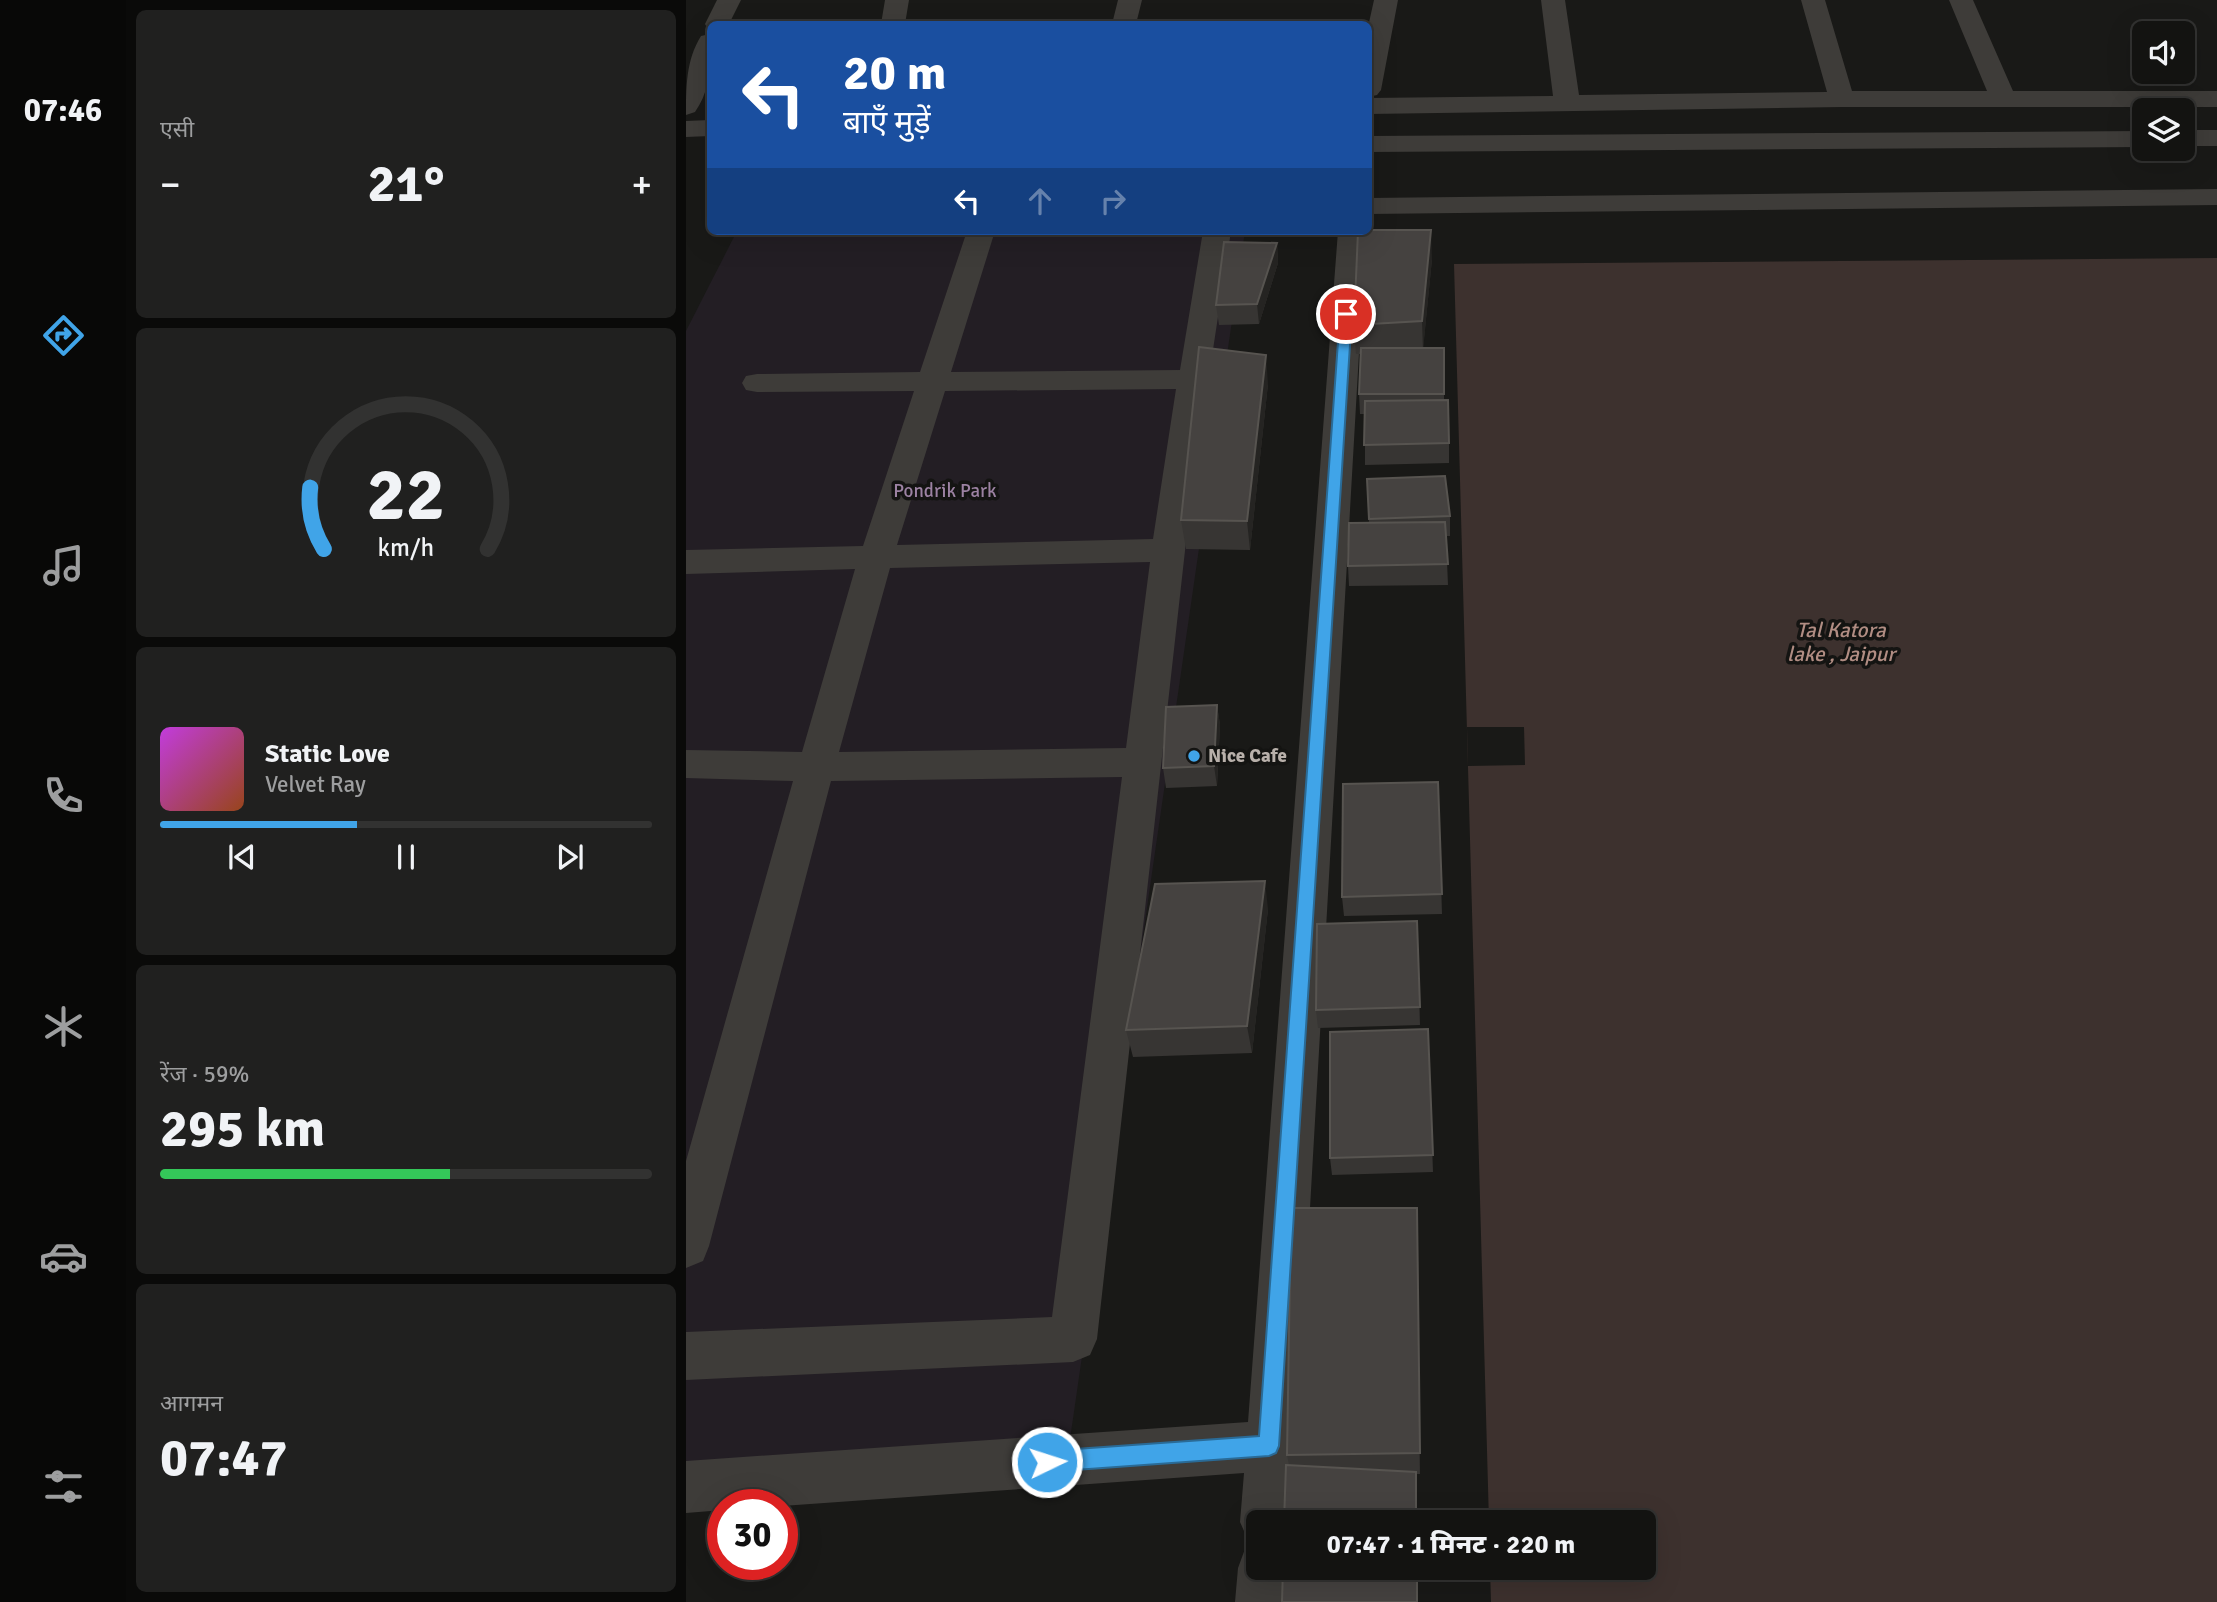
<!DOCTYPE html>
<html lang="hi">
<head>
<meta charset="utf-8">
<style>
  :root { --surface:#131311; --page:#20201f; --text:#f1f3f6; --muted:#9d9e9f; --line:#323231; --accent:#40a4e8 }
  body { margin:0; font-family:Signika,"Noto Sans Devanagari",sans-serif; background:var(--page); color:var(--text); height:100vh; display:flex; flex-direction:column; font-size:26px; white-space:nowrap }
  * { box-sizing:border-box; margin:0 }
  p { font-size:23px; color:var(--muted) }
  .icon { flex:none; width:38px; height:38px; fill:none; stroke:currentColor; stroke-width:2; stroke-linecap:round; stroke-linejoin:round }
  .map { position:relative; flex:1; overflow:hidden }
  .side { display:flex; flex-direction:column; gap:10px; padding:10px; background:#0a0a09; width:560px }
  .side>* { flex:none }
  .banner { position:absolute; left:21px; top:21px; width:665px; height:214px; border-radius:10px; box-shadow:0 7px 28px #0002,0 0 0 2px var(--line); background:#1a4fa0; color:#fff; overflow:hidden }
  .controls { position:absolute; left:1446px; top:21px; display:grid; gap:14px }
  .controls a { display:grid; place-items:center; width:63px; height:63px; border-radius:10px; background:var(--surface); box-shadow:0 7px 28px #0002,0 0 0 2px var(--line); font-size:35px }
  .speed { position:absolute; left:21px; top:1489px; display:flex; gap:14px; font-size:35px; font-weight:700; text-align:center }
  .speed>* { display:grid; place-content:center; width:91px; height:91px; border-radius:50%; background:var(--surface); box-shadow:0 7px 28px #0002,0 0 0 2px var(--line); line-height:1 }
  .speed .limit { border:10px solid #d22; background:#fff; color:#111 }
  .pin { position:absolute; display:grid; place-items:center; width:60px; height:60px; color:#fff; margin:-30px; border:4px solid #fff; border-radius:50%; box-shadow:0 2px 7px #0007 }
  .me { position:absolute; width:77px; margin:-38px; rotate:86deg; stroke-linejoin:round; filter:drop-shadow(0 0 5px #0008) }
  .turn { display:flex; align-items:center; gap:24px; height:147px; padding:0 21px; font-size:32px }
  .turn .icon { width:91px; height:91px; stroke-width:2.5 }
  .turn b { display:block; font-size:49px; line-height:60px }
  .lanes { display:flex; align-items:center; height:66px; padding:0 21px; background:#0003; justify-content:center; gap:35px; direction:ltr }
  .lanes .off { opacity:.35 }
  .big { font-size:52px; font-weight:800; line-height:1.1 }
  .side .card { flex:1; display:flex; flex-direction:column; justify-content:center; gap:10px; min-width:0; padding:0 24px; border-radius:10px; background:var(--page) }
  .side .dial { align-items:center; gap:0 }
  .dial svg { height:182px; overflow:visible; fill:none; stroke:var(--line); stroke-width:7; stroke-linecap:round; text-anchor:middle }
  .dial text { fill:var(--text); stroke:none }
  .song { display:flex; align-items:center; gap:21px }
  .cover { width:84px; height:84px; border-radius:10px; background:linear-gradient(135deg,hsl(290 70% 55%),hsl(20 70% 35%)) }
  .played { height:7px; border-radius:4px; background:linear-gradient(90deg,var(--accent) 40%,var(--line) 40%) }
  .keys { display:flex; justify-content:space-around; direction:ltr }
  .heat { display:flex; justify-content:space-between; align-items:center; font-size:38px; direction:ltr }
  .charge { height:10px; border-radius:5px; background:linear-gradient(90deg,#34c759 59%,var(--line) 0) }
  .trip { position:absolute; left:560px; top:1510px; width:410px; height:70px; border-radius:10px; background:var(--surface); box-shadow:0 7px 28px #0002,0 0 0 2px var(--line); font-weight:800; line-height:70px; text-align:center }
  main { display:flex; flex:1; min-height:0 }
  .tab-bar { display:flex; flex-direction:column; width:126px; justify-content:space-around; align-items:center; background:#080807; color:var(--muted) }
  .tab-bar .icon { width:49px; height:49px }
  .tab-bar .on { color:var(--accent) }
  .tab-bar b { font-size:32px; color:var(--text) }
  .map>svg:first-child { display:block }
  .green { fill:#231e24 }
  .water { fill:#3d312e }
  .pier { fill:#191917 }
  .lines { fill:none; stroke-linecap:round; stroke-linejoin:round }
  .minor { fill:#3e3c39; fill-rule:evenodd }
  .wall { fill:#373533 }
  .shaded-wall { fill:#252422 }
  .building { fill:#454240; stroke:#575450; stroke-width:2 }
  .route { fill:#40a4e8; stroke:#2a6b97; stroke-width:2 }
  .poi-dot { fill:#40a4e8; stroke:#141412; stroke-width:2.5 }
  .labels { text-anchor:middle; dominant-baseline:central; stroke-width:7; stroke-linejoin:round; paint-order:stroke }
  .park-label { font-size:19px; fill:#9c82a2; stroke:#141412 }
  .poi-label { font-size:19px; font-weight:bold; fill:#b8b0aa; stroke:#141412; text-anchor:start }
  .water-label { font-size:21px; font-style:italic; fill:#b18d83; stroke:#141412 }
</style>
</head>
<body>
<main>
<nav class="tab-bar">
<b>07:46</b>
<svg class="icon on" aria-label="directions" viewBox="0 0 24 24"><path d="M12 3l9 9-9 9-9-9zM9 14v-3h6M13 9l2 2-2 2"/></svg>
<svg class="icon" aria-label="music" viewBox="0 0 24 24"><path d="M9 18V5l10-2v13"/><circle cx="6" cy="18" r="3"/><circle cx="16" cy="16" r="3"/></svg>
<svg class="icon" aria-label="phone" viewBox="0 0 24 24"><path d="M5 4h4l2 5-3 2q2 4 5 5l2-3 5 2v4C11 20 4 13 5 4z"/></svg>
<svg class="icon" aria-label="climate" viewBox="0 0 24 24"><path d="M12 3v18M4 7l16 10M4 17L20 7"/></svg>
<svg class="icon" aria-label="car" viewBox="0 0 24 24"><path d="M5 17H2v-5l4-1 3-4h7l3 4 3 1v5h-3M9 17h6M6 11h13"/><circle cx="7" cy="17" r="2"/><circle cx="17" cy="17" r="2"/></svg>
<svg class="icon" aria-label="filters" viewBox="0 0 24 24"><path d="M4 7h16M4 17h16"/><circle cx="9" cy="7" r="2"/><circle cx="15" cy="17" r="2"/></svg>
</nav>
<section class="side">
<div class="card"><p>एसी</p>
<div class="heat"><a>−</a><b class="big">21°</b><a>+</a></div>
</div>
<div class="card dial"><svg viewBox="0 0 100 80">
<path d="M14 69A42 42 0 1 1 86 69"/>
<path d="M14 69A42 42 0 0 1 8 42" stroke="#40a4e8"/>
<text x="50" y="56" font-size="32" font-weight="700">22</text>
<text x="50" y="72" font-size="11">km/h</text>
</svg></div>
<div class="card">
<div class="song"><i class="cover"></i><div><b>Static Love</b><p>Velvet Ray</p></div></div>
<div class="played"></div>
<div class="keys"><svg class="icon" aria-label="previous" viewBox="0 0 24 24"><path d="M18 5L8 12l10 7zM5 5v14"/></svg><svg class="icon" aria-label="pause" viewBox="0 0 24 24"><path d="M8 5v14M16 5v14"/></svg><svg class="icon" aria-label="next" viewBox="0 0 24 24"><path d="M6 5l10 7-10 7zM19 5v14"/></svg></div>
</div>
<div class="card"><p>रेंज · 59%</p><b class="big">295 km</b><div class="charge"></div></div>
<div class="card"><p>आगमन</p><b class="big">07:47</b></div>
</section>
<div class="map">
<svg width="1531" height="1602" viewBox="0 0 1531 1602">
  <rect width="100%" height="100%" fill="#191917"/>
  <!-- green -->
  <path class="green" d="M51 231H559L381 1460 0 1470V331Z"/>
  <!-- water -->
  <path class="water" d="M1531 258V1602H805L804 1568H957V1522H803L768 264Z"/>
  <!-- pier -->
  <path class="pier" d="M781 727H838L839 765 782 766Z"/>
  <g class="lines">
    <!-- minor -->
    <path class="minor" d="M31 0H55L43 24H24L22 29 19 24Z
      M199 0H223L219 24H195Z
      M432 0H456L450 24H426Z
      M688 0H712L695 90 691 95 682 97V27Z
      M855 0H879L893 95 1141 92 1115 0H1139L1166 91H1301L1263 0H1287L1327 91H1531V107H1156L682 114V98L867 96Z
      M24 34C26 60 25 90 9 112L0 115C0 87 0 60 15 36Z
      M24 120V136L0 137V121Z
      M1496 130H1531V146H1496Z
      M1458 131V147L682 152V136Z
      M1531 189V205L682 214V198Z
      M281 231H309L265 372 494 370 517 231H545L506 488 411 1339 404 1355 387 1362 0 1380V1332L366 1317 436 777 145 781 23 1246 17 1261 0 1268V1161L107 781 0 778V750L116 752 169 569 0 574V550L177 546 228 391 71 392 60 390 56 383 60 376 71 374 234 372ZM490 389 467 539 211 545 259 391ZM464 562 440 748 153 752 204 568Z
      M652 231H680L606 1522H572V1568H604L603 1602H549L552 1568 559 1549 572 1544 562 1540 554 1522 558 1473 96 1506 37 1505V1510L0 1513V1461L562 1422Z"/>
  </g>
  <!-- wall -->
  <path class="wall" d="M591 243 592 263 573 324 533 325 530 305Z
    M746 259 737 348H758V400L763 443V463L679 465V414H674L673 394 675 354H670L668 325Z
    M582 384 564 550 500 549 495 520Z
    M681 479 764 516V536H760L762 585 663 586 662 566 683 523Z
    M531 705 534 725 531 786 480 788 477 768Z
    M752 782 756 914 658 916 656 897Z
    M582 909 566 1053 447 1057 440 1030Z
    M731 921 734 1025 632 1028 630 1010Z
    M742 1029 747 1172 646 1175 644 1158Z
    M731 1208 734 1474H730L731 1522H598L603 1465 601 1455Z"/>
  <!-- shaded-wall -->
  <path class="shaded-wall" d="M745 230 746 259 737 351 736 321Z
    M591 243 592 263 573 324 571 304Z
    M580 355 582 384 564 550 561 521Z
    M531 705 534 725 531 786 528 766Z
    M579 881 582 909 566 1053 561 1026Z
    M731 1208 732 1233 734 1474V1453Z"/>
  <!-- building -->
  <path class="building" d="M682 230H745L736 321 668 325 672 231H682Z
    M538 242 591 243 571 304 530 305Z
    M513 347 580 355 561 521 495 520Z
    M675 348H758V394H673Z
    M762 400 763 443 678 445 679 401Z
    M759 476 764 516 683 519 681 479Z
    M759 522 762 564 662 566 663 523Z
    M531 705 528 766 477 768 480 707Z
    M752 782 756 894 656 897 657 784Z
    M579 881 561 1026 440 1030 469 884Z
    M731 921 734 1007 630 1010 631 924Z
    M742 1029 747 1155 644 1158V1032Z
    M605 1208H731L734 1453 601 1455Z
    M600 1465 730 1472V1522H598Z
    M597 1568H731V1602H596Z"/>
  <!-- route -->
  <path class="route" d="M660 310 666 314 593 1446 590 1453 583 1456 361 1472 353 1469 350 1462 353 1454 361 1451 573 1436 654 314Z"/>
  <!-- markers -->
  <circle class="poi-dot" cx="508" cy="756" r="7"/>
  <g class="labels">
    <!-- park labels -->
    <g class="park-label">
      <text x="259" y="491">Pondrik Park</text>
    </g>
    <!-- poi labels -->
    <g class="poi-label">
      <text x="522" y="756">Nice Cafe</text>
    </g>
    <!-- water labels -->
    <g class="water-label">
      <text x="1155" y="630">Tal Katora<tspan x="1155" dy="24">lake , Jaipur</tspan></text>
    </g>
  </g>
</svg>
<div class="controls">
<a><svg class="icon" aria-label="sound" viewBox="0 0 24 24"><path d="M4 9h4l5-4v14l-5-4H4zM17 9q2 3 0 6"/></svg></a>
<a><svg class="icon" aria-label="layers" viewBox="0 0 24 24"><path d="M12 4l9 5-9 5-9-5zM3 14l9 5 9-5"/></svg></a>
</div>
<div class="speed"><div class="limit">30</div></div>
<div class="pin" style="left:660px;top:314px;background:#d93025"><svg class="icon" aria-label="arrive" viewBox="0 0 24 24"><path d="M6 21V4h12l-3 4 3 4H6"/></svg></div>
<svg class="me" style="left:361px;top:1462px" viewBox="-20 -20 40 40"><circle r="17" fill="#40a4e8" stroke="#fff" stroke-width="3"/><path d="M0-11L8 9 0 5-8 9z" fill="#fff"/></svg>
<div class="trip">07:47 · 1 मिनट · 220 m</div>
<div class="banner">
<div class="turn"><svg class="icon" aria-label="left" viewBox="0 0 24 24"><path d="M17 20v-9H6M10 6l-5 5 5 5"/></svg><div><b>20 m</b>बाएँ मुड़ें</div></div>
<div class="lanes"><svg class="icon" aria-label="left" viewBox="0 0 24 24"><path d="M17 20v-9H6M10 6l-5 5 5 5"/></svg><svg class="icon off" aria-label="ahead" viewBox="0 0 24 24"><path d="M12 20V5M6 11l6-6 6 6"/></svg><svg class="icon off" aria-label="right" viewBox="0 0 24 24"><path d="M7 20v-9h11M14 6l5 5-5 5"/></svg></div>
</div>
</div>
</main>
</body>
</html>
